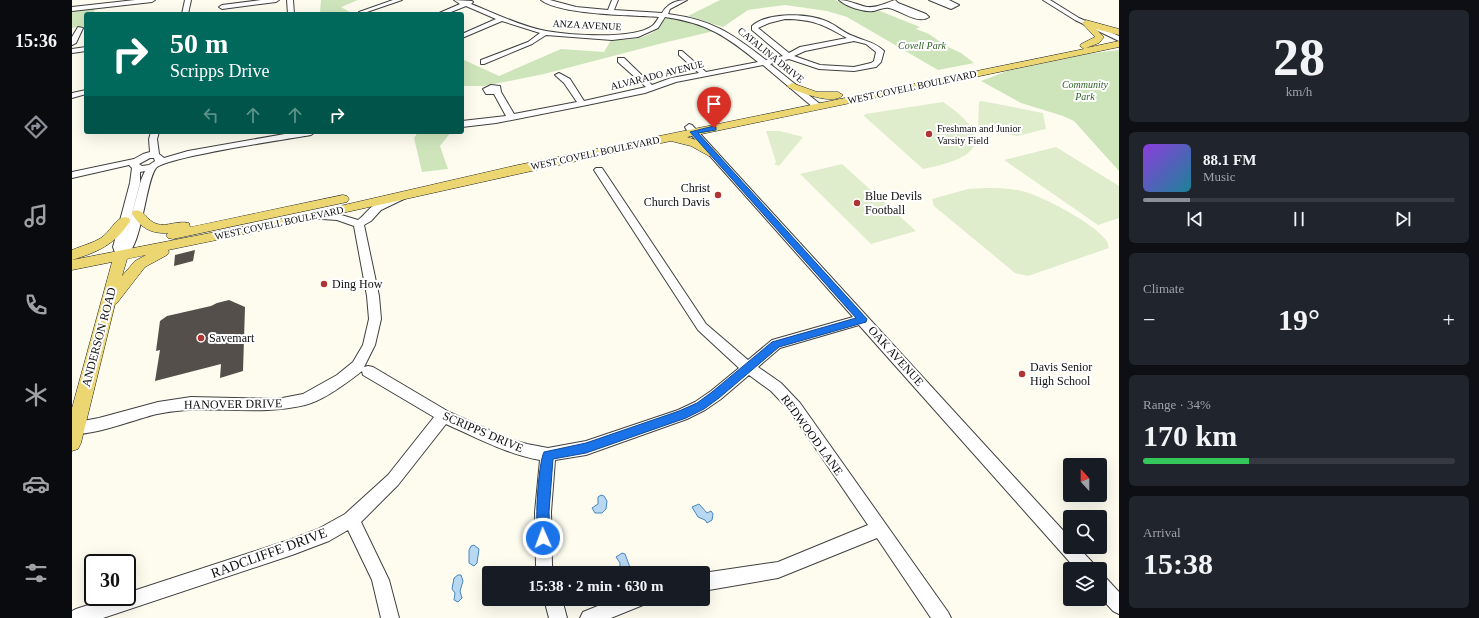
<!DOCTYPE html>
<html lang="en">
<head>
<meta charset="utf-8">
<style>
  :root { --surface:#171b24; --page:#20242c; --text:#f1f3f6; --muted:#9ea1a6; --line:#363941; --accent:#8c9099 }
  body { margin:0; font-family:Georgia,serif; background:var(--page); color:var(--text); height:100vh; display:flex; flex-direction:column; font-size:15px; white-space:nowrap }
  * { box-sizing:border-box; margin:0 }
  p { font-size:13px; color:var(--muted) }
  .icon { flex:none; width:22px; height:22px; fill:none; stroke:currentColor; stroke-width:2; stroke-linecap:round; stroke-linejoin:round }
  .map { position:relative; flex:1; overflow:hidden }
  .drawer { display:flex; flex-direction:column; gap:10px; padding:10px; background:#0d0f14; width:360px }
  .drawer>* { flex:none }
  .hud { position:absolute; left:12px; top:12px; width:380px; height:122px; border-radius:4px; box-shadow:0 4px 16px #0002; background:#00695c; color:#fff; overflow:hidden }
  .needle { width:26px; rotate:339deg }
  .buttons { position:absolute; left:991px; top:458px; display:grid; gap:8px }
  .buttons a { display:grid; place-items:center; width:44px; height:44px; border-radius:4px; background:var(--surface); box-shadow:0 4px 16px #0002; font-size:20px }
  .speed { position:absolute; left:12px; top:554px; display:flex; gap:8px; font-size:20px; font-weight:700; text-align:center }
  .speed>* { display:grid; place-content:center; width:52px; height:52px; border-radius:50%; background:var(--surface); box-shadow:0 4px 16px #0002; line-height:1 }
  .speed .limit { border:2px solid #111; border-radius:6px; background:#fff; color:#111 }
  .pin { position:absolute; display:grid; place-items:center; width:34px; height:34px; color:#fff; margin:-41px -17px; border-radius:50% 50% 50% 0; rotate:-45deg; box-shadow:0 0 4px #0007 }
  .pin .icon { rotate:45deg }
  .me { position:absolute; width:44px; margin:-22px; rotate:358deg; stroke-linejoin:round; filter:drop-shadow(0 0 3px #0008) }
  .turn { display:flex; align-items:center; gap:14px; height:84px; padding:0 20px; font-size:18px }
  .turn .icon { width:52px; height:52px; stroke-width:2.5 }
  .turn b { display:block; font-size:28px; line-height:34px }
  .lanes { display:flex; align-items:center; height:38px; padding:0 20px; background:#0003; justify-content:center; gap:20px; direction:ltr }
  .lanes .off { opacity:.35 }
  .big { font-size:30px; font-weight:700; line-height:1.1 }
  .drawer .tile { flex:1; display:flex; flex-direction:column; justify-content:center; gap:6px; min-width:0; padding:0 14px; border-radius:6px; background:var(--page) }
  .drawer .dial { align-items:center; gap:0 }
  .dial b { font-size:52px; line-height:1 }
  .song { display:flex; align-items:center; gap:12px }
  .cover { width:48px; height:48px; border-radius:6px; background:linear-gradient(135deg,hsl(270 70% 55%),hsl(190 70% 35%)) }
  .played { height:4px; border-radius:2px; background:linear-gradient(90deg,var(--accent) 15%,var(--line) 15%) }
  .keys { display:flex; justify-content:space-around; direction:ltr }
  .heat { display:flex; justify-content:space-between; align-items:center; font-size:22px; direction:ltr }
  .charge { height:6px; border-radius:3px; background:linear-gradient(90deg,#34c759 34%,var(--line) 0) }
  .trip { position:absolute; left:410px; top:566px; width:228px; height:40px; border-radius:4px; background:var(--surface); box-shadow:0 4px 16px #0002; font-weight:700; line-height:40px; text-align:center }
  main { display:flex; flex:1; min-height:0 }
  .menu { display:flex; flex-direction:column; width:72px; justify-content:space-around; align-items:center; background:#090b0e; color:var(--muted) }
  .menu .icon { width:28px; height:28px }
  .menu .active { color:var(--accent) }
  .menu b { font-size:18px; color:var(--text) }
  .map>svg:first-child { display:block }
  .green { fill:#cee5bc }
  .pitch { fill:#e0edcd }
  .water { fill:#b8d7f0; stroke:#4687c1 }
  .building { fill:#554f4b }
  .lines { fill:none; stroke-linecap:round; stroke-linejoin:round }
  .minor-casing { stroke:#404040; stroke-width:2 }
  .major-casing { stroke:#1e1e1e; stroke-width:1 }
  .minor { fill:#fff; fill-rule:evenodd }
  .major { fill:#ecd671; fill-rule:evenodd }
  .route { fill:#1a73e8; stroke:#114b97 }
  .poi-dot { fill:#b03532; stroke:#fff; stroke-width:1.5 }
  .labels { text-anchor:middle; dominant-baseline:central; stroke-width:4; stroke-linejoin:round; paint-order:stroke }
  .far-street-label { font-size:10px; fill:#0d0d0d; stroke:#fff }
  .far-park-label { font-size:10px; font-style:italic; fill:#2c5f24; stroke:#fff }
  .far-poi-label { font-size:10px; fill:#0d0d0d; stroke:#fff; text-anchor:start }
  .poi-label { font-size:12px; fill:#0d0d0d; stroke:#fff; text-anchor:start }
  .street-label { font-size:12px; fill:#0d0d0d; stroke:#fff }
  .near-street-label { font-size:14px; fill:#0d0d0d; stroke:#fff }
</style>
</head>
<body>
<main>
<nav class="menu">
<b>15:36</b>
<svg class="icon active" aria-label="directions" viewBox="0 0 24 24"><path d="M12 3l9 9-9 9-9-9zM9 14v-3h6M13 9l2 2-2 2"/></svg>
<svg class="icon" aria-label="music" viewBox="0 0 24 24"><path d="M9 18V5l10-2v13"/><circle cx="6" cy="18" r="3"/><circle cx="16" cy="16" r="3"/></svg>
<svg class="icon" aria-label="phone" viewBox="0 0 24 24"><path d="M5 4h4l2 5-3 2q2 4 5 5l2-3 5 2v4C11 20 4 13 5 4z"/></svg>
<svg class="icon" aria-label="climate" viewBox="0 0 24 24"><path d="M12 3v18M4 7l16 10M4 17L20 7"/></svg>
<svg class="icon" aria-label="car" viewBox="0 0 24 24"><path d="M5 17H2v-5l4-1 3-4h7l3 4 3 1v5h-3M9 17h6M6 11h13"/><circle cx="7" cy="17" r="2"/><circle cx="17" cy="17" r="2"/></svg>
<svg class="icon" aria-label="filters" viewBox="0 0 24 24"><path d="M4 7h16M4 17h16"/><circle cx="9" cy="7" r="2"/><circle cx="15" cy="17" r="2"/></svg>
</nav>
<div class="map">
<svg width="1047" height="618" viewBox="0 0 1047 618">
  <rect width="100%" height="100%" fill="#fdfcef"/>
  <!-- green -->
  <path class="green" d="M249 0H286L269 7 281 14H241L248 13Z
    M648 0H763L795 12 808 11 848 27 844 29 857 34 874 46 889 53 902 63 866 70 775 17 755 11 713 5 676 10 651 27 616 16Z
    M24 8 20 14H14V26L0 28V11Z
    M595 18 615 22 642 31 591 43 472 74 412 86H390V59L427 76 489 49 532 52 539 40C554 40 573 40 585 29 589 26 590 20 595 18Z
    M1047 50V171L1002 121 991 116 949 103 909 81 935 71 1014 54Z
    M346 132H379L368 146 376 169 350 172 342 138Z"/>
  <!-- pitch -->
  <path class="pitch" d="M910 101 971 113 974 129 945 136 910 129 906 126 907 102Z
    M871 102C926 139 906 159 851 169L792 116 793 114Z
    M694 131H708L731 137 707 166 702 164 704 162Z
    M984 147 1047 186V218L1026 225 932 160Z
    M770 164 844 231 799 244 728 174Z
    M913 188C926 188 937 188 950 191 971 196 1021 223 1034 240 1036 242 1036 245 1037 248L956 276 943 273 862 206 860 199 896 189Z"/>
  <!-- water -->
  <path class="water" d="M529 495 532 496 535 501 534 509 530 513H523L520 508 526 504V497Z
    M627 504 635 513 639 511 641 514 640 520 635 523 633 520 626 517 620 507Z
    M402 545 407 549 405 563 402 566 397 563V550L399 546Z
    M550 553 553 554 559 570 558 572 551 573 548 570V563L544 557Z
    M386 575H389L391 581 388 591 390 598 386 602 382 600 383 593 380 589 382 578Z"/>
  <!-- building -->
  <path class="building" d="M123 250 121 261 102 266 103 255Z
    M157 300 173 307 171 371 148 378 149 364 83 381 88 350 84 351 88 321 95 316 139 306 145 303Z"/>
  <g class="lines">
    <defs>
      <path id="minor" d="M63 0H83L80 2 0 11V7Z
        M113 0H119L116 14H110Z
        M189 0H207L204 2 150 9 147 7 150 5Z
        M215 0H221L222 14H216Z
        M321 0H330L292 13 287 12Z
        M382 0 400 1 401 2 399 4C422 13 450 27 474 31 497 35 561 40 580 26 583 24 585 20 587 17 561 15 488 15 469 0H478L504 7 536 10 540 0H546L542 10 590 13C595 4 604 0 615 0L598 9 596 14C641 20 659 33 694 60L711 56 680 30V26C695 12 736 13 754 21 764 25 772 33 781 36 792 41 803 42 812 51L809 62 804 67 782 71 747 69 717 59 698 64 748 104 749 106 745 108H742L691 65 604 82 573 93 510 106 424 123 390 127V121L434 116 422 94H414L411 89 419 85 428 86 429 92 442 114 505 102 492 83 483 75 487 73 498 79 512 101 574 87 546 62V58H552L580 85 599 78 627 73 607 55V51H610L634 72 686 62C654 36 635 23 593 17L586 28 566 37 540 40 474 35 460 44 412 64H409V60L456 42 468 33 430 21 390 38V34L424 19 394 6 374 14H365L388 4ZM713 19C741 19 752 25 775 38L728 47 717 53 686 28 697 23ZM782 41 794 44 804 52 802 61 799 63 782 67 748 65 722 56 733 51Z
        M767 0C777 0 785 5 795 7 805 8 814 3 823 0L826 3 854 14 857 17C846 25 828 10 817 8 812 7 806 10 802 11 791 12 775 7 767 0Z
        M857 0H877L887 5 879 9Z
        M971 0H978L1007 18 1047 36V41L1003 20Z
        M6 27 11 28 4 43 0 45V37Z
        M14 47V51L0 53V49Z
        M14 90V94L0 98V93Z
        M617 124 620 125 998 538V547H1006L1021 563 1023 569H1004L787 325 708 348 686 367 709 383 728 403 876 612 879 618H859L805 538 706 578 631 591V573L706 562 796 525 718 411 699 391 677 375 649 399 633 410 615 419 514 455 483 460 479 512 480 565 482 573H466L464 565 463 512 468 460C435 454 405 438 374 424L326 485 289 522 317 580 327 618H309L300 580 276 530 257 541 220 555 31 618H0V611L4 609 41 597H55V593L220 539 246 529 273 514 316 475 362 417 291 375 290 371C276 382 251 401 233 405 184 417 135 403 85 414 67 418 15 438 0 433V423L27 418 86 402 119 397 205 399 231 394 265 375 281 362 291 345 297 319 295 296 282 226 265 220 236 218 235 216 236 214H266L286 220C292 216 296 209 302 205 310 201 326 192 334 194L336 196 334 198 309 210 299 221 292 225 307 296 309 319 303 345 292 367 296 366 301 367 377 412 437 439 455 444 476 448 514 441 606 410 623 402 639 391 667 368 626 330 522 170 524 168H530L634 324 676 360 700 340 781 317 614 129 613 127Z
        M79 132H87L85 139 87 154 92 158 116 151 224 132H243L239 135C216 139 94 157 84 168 72 182 70 265 45 258L41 247 58 183 60 168 57 165 0 178V172L62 159 71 154 78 152 77 139ZM78 158H82L83 161 77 165 70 166 67 164ZM73 171 69 180 52 244 68 183V172Z
        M1028 575 1034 578 1047 592V614L1041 611 1028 597Z
        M472 599H490L495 618H477Z
        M543 599H574L571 605 539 618H508L511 612Z"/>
      <path id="major" d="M1014 20 1047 29V35L1024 29 1032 37 1027 43 1014 48 1047 41V47L615 137C625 140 640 145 647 154L645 156H637L619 146 599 141C431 176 264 216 96 250L97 252 95 255 73 267 45 303 43 304 9 443 6 449 0 451V408L40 262 0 270V260L220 217 446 165 1012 49 1008 46 1009 44 1023 37 1010 23ZM74 255 63 261 50 276 55 259Z
        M720 83 745 92H766L771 95C761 106 728 92 717 88L715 86Z
        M271 195 275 196 277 199 275 202 101 239 96 238 94 235 96 233C79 234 69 228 60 214L61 211C73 208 74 221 85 224 95 227 106 220 117 223L118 227Z
        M52 217 57 218 58 221C44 244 26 252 0 260V250C9 246 21 243 29 238 38 232 43 219 52 217Z"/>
    </defs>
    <!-- minor casing -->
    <use href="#minor" class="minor-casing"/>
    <!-- major casing -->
    <use href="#major" class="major-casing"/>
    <!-- minor -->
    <use href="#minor" class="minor"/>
    <!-- major -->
    <use href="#major" class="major"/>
  </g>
  <!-- route -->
  <path class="route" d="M642 126 644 127V130L626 133 795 319 794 322 707 347 647 398 632 409 614 418 514 453 481 459 477 512 478 538 476 543 471 544 467 543C462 530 466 464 472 452L514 443 607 411 625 403 640 392 700 342 784 318 618 132Z"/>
  <!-- markers -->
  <g class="poi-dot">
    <circle cx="857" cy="134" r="4"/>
    <circle cx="646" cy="195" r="4"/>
    <circle cx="785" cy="203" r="4"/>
    <circle cx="252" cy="284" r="4"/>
    <circle cx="129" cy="338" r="4"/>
    <circle cx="950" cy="374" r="4"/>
  </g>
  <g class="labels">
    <!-- far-street labels -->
    <g class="far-street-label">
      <text transform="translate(515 25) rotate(3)">ANZA AVENUE</text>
      <text transform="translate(699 55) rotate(39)">CATALINA DRIVE</text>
      <text transform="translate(585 75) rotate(-14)">ALVARADO AVENUE</text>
      <text transform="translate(840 87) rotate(-12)">WEST COVELL BOULEVARD</text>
      <text transform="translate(523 153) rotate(-12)">WEST COVELL BOULEVARD</text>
      <text transform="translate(207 223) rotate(-12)">WEST COVELL BOULEVARD</text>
    </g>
    <!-- far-park labels -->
    <g class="far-park-label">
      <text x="850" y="45">Covell Park</text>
      <text x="1013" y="84">Community<tspan x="1013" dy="12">Park</tspan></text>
    </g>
    <!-- far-poi labels -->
    <g class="far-poi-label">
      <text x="865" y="128">Freshman and Junior<tspan x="865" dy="12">Varsity Field</tspan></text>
    </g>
    <!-- poi labels -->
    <g class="poi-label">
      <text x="638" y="188" text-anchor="end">Christ<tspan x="638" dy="14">Church Davis</tspan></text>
      <text x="793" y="196">Blue Devils<tspan x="793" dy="14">Football</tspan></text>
      <text x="260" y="284">Ding How</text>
      <text x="137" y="338">Savemart</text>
      <text x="958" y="367">Davis Senior<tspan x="958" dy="14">High School</tspan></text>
    </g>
    <!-- street labels -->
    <g class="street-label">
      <text transform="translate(27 337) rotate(-75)">ANDERSON ROAD</text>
      <text transform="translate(824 356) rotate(48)">OAK AVENUE</text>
      <text transform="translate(161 404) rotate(-1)">HANOVER DRIVE</text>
      <text transform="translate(411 432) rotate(23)">SCRIPPS DRIVE</text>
      <text transform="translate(740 435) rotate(54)">REDWOOD LANE</text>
    </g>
    <!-- near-street labels -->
    <g class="near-street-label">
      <text transform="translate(197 553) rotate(-20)">RADCLIFFE DRIVE</text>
    </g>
  </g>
</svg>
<div class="buttons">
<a><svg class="needle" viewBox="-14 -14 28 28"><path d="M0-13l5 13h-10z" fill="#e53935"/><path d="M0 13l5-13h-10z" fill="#9ea1a6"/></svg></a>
<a><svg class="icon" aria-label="search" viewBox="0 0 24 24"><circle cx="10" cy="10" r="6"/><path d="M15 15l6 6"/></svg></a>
<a><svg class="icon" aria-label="layers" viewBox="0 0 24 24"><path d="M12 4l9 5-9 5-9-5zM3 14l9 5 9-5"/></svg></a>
</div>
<div class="speed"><div class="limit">30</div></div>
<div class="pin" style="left:642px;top:128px;background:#d93025"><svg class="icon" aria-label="arrive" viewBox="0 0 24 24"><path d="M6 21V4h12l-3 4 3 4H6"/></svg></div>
<svg class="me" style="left:471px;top:538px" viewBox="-20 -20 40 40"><circle r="17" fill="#1a73e8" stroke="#fff" stroke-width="3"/><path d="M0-11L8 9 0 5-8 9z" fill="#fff"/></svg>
<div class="trip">15:38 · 2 min · 630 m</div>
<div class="hud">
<div class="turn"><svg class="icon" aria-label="right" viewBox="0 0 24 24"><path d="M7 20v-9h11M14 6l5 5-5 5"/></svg><div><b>50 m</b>Scripps Drive</div></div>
<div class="lanes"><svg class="icon off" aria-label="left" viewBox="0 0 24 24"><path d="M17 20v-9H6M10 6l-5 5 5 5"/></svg><svg class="icon off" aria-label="ahead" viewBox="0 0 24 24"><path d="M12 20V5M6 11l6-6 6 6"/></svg><svg class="icon off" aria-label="ahead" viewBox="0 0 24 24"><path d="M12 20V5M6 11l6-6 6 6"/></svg><svg class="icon" aria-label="right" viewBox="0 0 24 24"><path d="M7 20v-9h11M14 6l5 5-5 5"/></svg></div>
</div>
</div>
<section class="drawer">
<div class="tile dial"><b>28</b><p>km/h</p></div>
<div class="tile">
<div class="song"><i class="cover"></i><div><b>88.1 FM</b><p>Music</p></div></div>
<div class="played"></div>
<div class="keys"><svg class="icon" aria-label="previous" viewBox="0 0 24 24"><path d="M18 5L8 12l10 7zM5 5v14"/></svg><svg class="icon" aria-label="pause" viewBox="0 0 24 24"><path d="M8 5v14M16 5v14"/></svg><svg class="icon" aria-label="next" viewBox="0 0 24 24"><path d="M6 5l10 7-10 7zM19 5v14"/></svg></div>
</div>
<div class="tile"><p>Climate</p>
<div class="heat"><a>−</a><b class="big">19°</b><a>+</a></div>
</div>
<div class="tile"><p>Range · 34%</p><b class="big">170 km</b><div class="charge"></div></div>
<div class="tile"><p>Arrival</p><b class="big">15:38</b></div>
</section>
</main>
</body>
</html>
